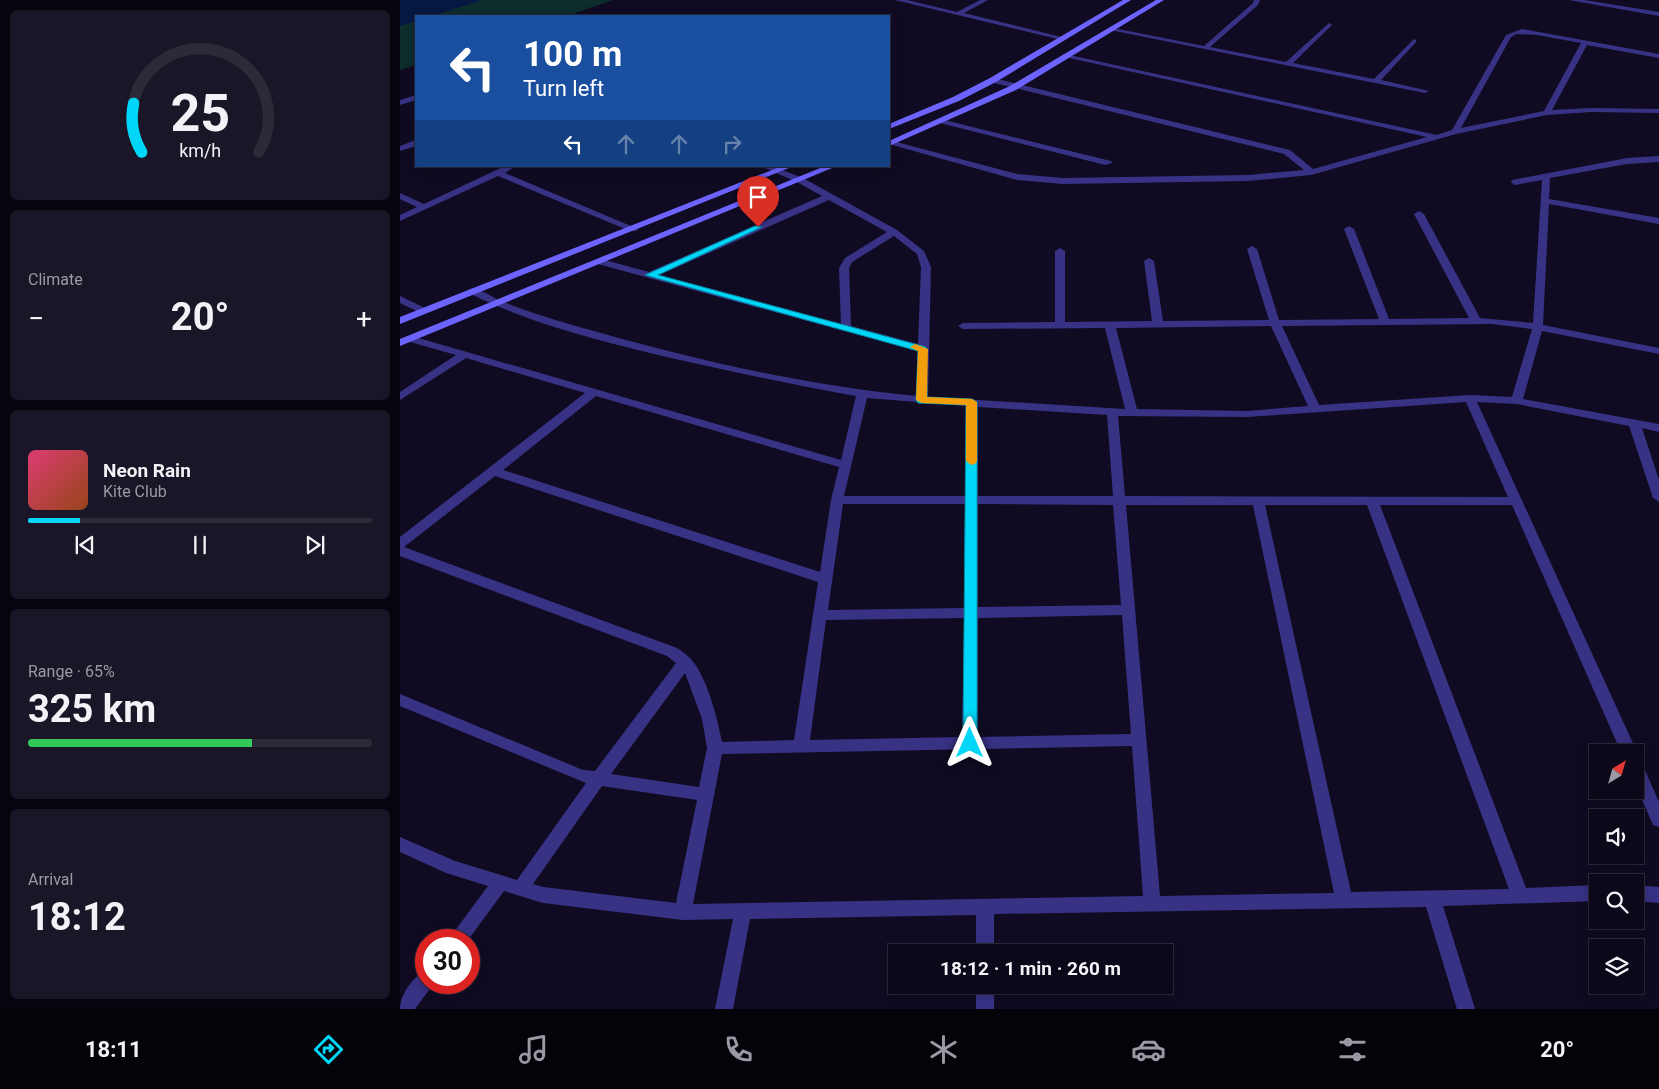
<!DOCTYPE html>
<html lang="en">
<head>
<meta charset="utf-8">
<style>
  :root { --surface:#0c081a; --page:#1a1627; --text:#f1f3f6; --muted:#9a9aa2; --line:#2c2939; --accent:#00d7f8 }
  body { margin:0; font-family:Roboto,sans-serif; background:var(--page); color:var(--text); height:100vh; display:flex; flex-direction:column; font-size:19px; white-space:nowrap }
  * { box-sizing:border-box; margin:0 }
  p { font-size:16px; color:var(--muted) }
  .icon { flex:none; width:28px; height:28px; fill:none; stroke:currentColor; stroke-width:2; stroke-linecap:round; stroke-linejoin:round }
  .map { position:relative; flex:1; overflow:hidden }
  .side { display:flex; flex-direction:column; gap:10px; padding:10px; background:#07040e; width:400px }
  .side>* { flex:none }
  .banner { position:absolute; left:15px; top:15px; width:475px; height:152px; border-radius:0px; box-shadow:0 2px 12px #0003,0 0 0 1px var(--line); background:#1a4fa0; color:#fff; overflow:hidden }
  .needle { width:32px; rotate:37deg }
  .fabs { position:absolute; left:1189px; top:744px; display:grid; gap:10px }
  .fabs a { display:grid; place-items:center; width:55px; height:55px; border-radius:0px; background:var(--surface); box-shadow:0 2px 12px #0003,0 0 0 1px var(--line); font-size:25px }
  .speed { position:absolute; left:15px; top:929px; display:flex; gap:10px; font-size:25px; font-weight:700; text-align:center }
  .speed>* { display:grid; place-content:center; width:65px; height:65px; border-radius:50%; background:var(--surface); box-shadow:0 2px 12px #0003,0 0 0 1px var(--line); line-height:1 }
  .speed .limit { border:8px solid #d22; background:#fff; color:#111 }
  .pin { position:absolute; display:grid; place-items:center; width:42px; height:42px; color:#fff; margin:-51px -21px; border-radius:50% 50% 50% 0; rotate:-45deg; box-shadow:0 0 5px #0007 }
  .pin .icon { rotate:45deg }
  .me { position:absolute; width:55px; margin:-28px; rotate:0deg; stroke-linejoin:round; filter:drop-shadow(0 0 4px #0008) }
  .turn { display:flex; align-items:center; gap:18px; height:105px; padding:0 25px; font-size:22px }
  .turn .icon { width:65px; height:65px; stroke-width:2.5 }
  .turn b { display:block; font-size:35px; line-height:42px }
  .lanes { display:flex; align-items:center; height:48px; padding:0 25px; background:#0003; justify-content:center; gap:25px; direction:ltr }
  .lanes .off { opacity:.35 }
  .big { font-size:38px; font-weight:700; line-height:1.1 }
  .side .tile { flex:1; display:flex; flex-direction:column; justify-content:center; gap:8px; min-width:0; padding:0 18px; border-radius:8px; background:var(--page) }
  .side .dial { align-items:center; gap:0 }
  .dial svg { height:130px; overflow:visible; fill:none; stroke:var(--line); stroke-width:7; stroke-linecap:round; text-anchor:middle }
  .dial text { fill:var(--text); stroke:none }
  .song { display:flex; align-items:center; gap:15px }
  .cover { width:60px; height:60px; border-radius:8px; background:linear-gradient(135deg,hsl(340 70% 55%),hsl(20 70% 35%)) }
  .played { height:5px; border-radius:2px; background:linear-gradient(90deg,var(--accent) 15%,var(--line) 15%) }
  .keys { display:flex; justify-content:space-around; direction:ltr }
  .heat { display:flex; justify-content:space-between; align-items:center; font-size:28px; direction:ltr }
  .charge { height:8px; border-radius:4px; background:linear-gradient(90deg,#34c759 65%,var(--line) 0) }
  .trip { position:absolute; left:488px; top:944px; width:285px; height:50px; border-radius:0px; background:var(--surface); box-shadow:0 2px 12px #0003,0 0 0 1px var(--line); font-weight:700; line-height:50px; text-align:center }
  .dock { display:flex; height:80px; justify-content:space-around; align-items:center; background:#05030a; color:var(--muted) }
  .dock .icon { width:35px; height:35px }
  .dock .active { color:var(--accent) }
  .dock b { font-size:22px; color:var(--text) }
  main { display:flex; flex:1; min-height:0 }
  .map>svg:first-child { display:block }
  .green { fill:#0e2d2d }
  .water { fill:#051942 }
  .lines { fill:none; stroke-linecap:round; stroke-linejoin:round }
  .street { fill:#383285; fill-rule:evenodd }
  .secondary { fill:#6d64ff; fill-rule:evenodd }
  .route { fill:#00d7f8; stroke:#008ca1 }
  .slow { fill:#f59e0b }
</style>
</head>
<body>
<main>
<section class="side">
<div class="tile dial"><svg viewBox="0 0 100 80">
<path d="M14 69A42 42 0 1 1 86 69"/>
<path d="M14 69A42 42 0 0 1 9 39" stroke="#00d7f8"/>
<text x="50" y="56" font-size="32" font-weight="700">25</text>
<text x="50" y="72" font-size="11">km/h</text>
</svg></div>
<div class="tile"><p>Climate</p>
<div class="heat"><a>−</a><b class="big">20°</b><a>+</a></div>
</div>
<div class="tile">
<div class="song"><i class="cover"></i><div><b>Neon Rain</b><p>Kite Club</p></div></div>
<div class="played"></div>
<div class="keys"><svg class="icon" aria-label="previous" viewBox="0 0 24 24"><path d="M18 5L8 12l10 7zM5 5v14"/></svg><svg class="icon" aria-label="pause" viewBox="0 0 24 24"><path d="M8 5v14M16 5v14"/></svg><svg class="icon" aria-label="next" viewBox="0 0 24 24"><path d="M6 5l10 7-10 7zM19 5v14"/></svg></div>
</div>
<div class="tile"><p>Range · 65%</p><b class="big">325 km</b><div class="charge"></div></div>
<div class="tile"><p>Arrival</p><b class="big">18:12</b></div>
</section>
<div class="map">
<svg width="1259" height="1009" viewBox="0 0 1259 1009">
  <rect width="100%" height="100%" fill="#100b22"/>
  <!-- green -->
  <path class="green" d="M0 0H213L167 16H16V65L0 70Z"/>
  <!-- water -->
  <path class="water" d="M0 0H83L32 16H16V21L0 26Z"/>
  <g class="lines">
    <!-- street -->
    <path class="street" d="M495 0H507L557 12 580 0H588L564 13 665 38 662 40Z
      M854 0H860L858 5 810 47 886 62 929 23 932 25 931 26 893 63 974 79 1014 39 1016 40V42L981 80 1029 91 1025 93 710 30 713 28 804 46 853 3Z
      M1169 0H1184L1259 12V16Z
      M1122 29 1259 54V58L1187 45 1152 110 1191 108 1259 109V113L1191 112 1147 115 1056 134 911 175 848 181 663 184 617 180 489 144V140L617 174 663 178 848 175 904 170 884 154 590 82V78H593L890 150 913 169 1027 137 665 57 669 55 1037 135 1052 130 1106 35ZM1117 34 1137 35 1181 43 1144 111 1061 128 1111 37Z
      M16 95V100L0 105V100Z
      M540 119 711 161 712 163 705 165 540 123Z
      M13 141H16V146L0 151V146Z
      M1259 156V162L1227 164 1150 178 1149 199 1259 218V224L1149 204 1143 325 1259 348V354L1142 331 1123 399 1259 424V432L1242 428 1259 480V502L1253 498 1229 426 1117 404 1077 402 1237 752 1235 755V752H1221L1112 505H980L1126 888 1198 885V901L1043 906 1075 1009H1057L1026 907 594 914V952H576V915L350 919 333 1009H315L333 919 283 920 143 903 104 891 68 940H48L88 886 46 873 0 852V837L55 861 117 880 186 783 0 706V694L183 770 195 771 276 663 267 656 0 556V537L185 393 66 358 0 400V392L56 355 7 341 6 339 7 337H15L441 460 456 396C397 386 339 373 280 360 209 343 135 326 69 293V289C80 287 91 297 101 301 125 311 151 319 176 326 287 358 401 385 517 396L518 351 198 264 196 262 201 259 249 272 422 196 397 182 360 166H372L403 178 497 230 524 251 531 267 528 397 725 409 705 328 563 329 558 326 563 323 655 322V251L660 248 665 251V322L752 321 744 261 749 258 754 261 763 321 869 320 847 249 852 246 857 249 879 320 979 319 944 229 949 226 954 229 989 319 1069 318 1014 214 1019 211 1024 214 1080 318 1133 323 1142 180 1115 185 1111 182 1112 180 1227 158ZM429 200 487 232 445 258 439 268 441 324 259 275ZM494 236 517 254 521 267 518 344 451 326 449 268 452 262ZM1092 324 1132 329 1112 397 1070 395 919 405 882 326ZM871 326 908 406 847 411 737 409 716 328ZM196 396 439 467 431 500 420 572 103 470ZM467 398 566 406 565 496H444ZM1066 402 1108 497 725 496 718 416 847 417ZM578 407 707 415 713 496H578ZM95 476 418 582 394 740 322 742C317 717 307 676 290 658 286 654 281 651 277 648L4 547ZM443 504H565L564 608 428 610ZM578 504 713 505 721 605 578 607ZM726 505H853L934 893 760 896ZM865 505H967L1109 889 951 892ZM722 615 731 734 578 737V618ZM564 618 562 737 410 740 426 620ZM285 673 302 719 307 748 299 787 211 774ZM732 746 743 896 293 904 322 754ZM202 786 297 800 276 903 143 887 133 884Z
      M105 166H116L105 173 238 229 236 231H230L98 176 0 221V215L17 207 0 199V193L24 204Z
      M0 296 27 309 28 311 23 314 0 303Z
      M1235 759 1241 761 1259 802V827L1253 825 1235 784Z
      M1235 885 1259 887V903L1235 901Z
      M26 971V982H34L32 986 15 1009H0C0 995 13 976 26 971Z
      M576 985H594V1009H576Z"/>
    <!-- secondary -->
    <path class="secondary" d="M723 0H731L596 82 559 101 489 129V124L553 97 590 78Z
      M756 0H764L616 90 489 146V141L610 86Z
      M382 166H394L0 324V317Z
      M425 166H437L0 346V339Z"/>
  </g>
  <!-- route -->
  <path class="route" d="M355 226 362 227 258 275 526 347 527 397 572 399 577 402V743L575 747 570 749 565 747 563 743 566 405 518 403 516 400 518 351 245 275Z"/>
  <!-- slow -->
  <path class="slow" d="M515 344 528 349 527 397 572 399 577 402V461L575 464 571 465 566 461V405L522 403 516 400 518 351 510 347Z"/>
</svg>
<div class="fabs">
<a><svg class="needle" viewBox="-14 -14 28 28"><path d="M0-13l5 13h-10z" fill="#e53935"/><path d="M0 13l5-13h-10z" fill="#9a9aa2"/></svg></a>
<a><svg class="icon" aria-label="sound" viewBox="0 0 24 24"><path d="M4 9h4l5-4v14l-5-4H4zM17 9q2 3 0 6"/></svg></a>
<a><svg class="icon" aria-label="search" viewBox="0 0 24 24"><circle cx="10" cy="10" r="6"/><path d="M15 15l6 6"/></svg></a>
<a><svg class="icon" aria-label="layers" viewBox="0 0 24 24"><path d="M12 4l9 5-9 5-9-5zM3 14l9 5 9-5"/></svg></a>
</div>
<div class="speed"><div class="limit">30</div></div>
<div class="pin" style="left:358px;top:227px;background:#d93025"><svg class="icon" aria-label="arrive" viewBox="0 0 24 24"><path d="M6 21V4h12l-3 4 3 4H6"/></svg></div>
<svg class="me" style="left:570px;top:743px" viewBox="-20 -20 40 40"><path d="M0-17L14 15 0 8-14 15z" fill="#00d7f8" stroke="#fff" stroke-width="4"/></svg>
<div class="trip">18:12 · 1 min · 260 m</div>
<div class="banner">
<div class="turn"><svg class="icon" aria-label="left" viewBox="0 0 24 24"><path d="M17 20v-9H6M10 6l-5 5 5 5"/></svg><div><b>100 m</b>Turn left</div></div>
<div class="lanes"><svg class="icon" aria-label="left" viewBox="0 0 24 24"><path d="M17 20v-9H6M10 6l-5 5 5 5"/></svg><svg class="icon off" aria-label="ahead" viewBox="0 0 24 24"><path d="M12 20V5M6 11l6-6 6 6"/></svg><svg class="icon off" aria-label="ahead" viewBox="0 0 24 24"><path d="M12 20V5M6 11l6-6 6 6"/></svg><svg class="icon off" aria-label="right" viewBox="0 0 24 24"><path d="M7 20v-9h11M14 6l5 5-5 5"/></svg></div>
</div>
</div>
</main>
<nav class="dock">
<b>18:11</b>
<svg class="icon active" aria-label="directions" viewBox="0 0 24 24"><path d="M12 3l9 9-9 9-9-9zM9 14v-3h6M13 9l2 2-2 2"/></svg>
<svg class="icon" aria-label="music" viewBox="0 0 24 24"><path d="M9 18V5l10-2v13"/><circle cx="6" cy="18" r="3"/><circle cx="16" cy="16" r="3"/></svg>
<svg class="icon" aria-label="phone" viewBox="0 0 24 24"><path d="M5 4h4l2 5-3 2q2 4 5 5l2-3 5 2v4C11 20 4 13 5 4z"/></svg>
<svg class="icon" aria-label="climate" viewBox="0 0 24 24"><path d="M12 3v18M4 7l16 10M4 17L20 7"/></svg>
<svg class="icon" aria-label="car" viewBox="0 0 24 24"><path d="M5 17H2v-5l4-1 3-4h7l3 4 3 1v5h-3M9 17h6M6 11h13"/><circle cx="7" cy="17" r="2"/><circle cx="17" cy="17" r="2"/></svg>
<svg class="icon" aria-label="filters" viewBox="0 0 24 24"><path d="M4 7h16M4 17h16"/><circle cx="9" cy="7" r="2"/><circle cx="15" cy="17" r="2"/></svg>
<b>20°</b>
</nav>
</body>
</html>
